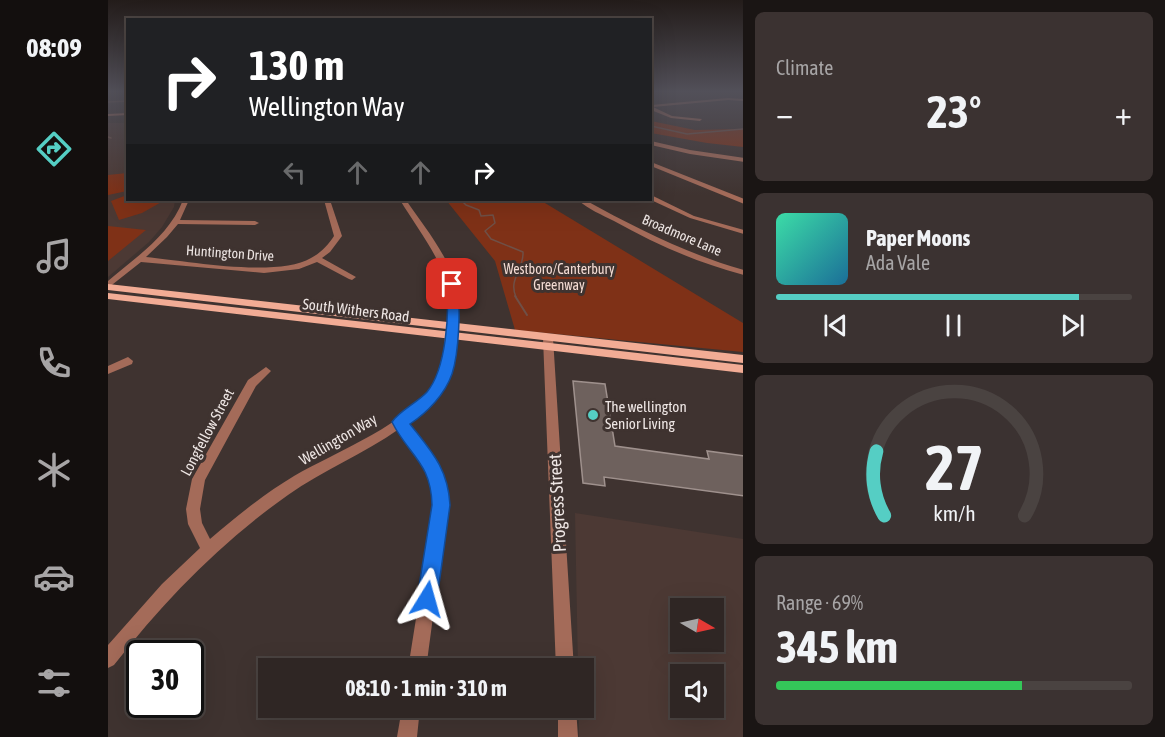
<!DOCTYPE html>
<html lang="en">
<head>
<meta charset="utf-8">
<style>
  :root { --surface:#2f2624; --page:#3b3231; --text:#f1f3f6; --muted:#a7a5a6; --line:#4a4341; --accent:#55cec4 }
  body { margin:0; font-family:"Asap Condensed",sans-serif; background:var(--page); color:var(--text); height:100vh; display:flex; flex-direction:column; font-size:22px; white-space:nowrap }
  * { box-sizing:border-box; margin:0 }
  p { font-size:20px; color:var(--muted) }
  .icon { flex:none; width:33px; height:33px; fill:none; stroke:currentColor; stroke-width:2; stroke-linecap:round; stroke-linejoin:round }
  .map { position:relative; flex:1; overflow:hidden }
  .details { display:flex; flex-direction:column; gap:12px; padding:12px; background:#1a1514; width:422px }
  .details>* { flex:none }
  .banner { position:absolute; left:18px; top:18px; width:526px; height:183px; border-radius:0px; box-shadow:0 6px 24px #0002,0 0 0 2px var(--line); background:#202124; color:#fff; overflow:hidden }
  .needle { width:39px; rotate:99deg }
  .buttons { position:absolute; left:562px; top:598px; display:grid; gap:12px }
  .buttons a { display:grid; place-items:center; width:54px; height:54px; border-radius:0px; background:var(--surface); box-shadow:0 6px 24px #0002,0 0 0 2px var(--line); font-size:30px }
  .speed { position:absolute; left:18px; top:640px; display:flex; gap:12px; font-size:30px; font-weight:700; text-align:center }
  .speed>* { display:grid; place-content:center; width:78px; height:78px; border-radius:50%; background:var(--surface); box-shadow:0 6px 24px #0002,0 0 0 2px var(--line); line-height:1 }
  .speed .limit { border:3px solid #111; border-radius:9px; background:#fff; color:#111 }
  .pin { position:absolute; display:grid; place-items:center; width:51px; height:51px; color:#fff; margin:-26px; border-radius:12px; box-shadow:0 3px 9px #0006 }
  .me { position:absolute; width:66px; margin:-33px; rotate:8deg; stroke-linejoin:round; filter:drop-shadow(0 0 4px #0008) }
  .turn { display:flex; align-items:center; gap:21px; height:126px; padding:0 24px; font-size:27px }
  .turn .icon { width:78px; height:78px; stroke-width:2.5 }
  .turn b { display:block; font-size:42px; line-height:51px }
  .lanes { display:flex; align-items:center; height:57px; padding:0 24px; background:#0003; justify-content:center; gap:30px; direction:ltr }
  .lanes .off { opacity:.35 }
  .big { font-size:45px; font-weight:700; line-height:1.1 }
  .details .tile { flex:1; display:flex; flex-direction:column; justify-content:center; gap:9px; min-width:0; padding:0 21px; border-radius:9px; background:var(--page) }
  .details .dial { align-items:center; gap:0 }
  .dial svg { height:156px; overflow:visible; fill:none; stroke:var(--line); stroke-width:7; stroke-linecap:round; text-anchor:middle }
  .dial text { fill:var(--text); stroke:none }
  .song { display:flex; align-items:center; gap:18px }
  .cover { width:72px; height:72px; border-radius:9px; background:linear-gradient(135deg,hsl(160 70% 55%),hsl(200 70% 35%)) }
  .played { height:6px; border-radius:3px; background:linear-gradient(90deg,var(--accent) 85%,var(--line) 85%) }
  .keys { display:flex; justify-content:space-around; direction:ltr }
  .heat { display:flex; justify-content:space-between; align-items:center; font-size:33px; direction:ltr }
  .charge { height:9px; border-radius:4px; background:linear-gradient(90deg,#34c759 69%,var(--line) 0) }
  .trip { position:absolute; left:150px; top:658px; width:336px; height:60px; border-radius:0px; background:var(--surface); box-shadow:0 6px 24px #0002,0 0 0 2px var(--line); font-weight:700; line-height:60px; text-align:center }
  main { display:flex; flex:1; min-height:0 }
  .menu { display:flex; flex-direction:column; width:108px; justify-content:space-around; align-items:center; background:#130f0e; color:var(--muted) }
  .menu .icon { width:42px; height:42px }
  .menu .current { color:var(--accent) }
  .menu b { font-size:27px; color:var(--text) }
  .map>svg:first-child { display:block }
  .built { fill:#4c3934; fill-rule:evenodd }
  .green { fill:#7f3117 }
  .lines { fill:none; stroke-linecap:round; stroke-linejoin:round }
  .stream-far1 { stroke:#6f5047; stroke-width:1.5 }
  .stream { stroke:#6f5047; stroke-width:2 }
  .building { fill:#6e615d; stroke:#9f918d; stroke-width:1.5 }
  .minor { fill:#a46b59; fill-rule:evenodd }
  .major { fill:#f2ac95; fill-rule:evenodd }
  .route { fill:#1a73e8; stroke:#114b97; stroke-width:1.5 }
  .poi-dot { fill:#55cec4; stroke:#3f3330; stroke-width:2 }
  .labels { text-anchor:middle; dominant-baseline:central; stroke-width:6; stroke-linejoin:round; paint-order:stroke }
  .far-street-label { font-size:14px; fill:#eee6e4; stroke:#3f3330 }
  .far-park-label { font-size:14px; fill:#f4dcd4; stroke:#3f3330 }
  .street-label { font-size:15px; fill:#eee6e4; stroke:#3f3330 }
  .poi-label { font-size:15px; fill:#eee6e4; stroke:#3f3330; text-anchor:start }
  .near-street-label { font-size:18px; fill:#eee6e4; stroke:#3f3330 }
</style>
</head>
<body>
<main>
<nav class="menu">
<b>08:09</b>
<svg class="icon current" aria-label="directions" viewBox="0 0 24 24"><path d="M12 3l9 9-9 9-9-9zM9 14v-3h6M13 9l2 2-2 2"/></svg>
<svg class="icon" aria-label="music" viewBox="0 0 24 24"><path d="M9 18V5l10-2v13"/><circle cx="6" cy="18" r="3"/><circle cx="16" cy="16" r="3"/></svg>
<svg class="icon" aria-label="phone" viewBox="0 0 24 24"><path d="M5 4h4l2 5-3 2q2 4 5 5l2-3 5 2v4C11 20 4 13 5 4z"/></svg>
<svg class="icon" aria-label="climate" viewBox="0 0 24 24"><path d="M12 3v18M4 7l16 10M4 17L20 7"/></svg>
<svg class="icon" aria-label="car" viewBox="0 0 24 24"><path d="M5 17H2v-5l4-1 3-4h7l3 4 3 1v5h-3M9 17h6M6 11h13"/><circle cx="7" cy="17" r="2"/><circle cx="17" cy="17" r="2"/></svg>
<svg class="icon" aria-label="filters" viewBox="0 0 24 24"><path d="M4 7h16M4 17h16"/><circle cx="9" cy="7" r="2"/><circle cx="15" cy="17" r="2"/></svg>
</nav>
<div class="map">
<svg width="636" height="737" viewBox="0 0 636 737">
  <rect width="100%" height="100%" fill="#3f3330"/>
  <!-- built -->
  <path class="built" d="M0 123H19L20 200H67L66 207 54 227 41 242 0 277Z
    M467 513 635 539V737H471V708H476V669H470ZM573 609H606V642H573ZM573 675H606V708H573Z"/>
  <!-- green -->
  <path class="green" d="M543 121 587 130 635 129V147L599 143 543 133Z
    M19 173V191L0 195V175Z
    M19 195 20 200H57L34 213 11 220 3 201Z
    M338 200H432L635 323V352L407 330 387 261Z
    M0 226 38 230 0 261Z"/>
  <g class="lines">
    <!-- stream-far1 -->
    <path class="stream-far1" d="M0 102 20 101
      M543 126 579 134 636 129
      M0 137 3 138
      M353 200 358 205 371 210 373 216 385 215 387 223 377 231 383 239 415 252C416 270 400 279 408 297"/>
    <!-- stream -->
    <path class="stream" d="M407 296 419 315"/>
  </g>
  <!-- building -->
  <path class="building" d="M465 381 497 384 507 446 601 459 599 451 636 456V496L496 477 497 486 475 483Z"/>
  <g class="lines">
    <!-- minor -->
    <path class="minor" d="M620 98 636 99V101L620 100 545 107 564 116 594 119 592 121 563 118 543 110V105Z
      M20 113V115L0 116V114Z
      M543 141 582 150 636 158V162L582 154 543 145Z
      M543 162 636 199V204L543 166Z
      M543 195 586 216 636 230V234L582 218 543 200Z
      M75 200H81L72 220 147 221 151 223 147 225 70 224 59 237 38 257C79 261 169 278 203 258 213 253 220 245 226 236L216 200H222L234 236 222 252 214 258 248 277 244 280 241 279 209 262 191 269 156 273 33 262 0 288V281C28 257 61 236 75 200Z
      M292 200H298C317 228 349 266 351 301 352 315 347 329 346 343 343 382 332 400 300 423 321 448 336 472 340 505L318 669H300L326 505C324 474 310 453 291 429 256 454 215 470 180 495 113 542 56 601 6 665L0 668V645L54 584 92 548 80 524 78 509 84 479 140 380 158 367 163 371 148 386 97 480 92 509 94 523 102 539C129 516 156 494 186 476 229 451 302 424 328 381 336 368 335 351 337 337 339 320 344 304 340 287 331 255 309 228 292 200Z
      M470 200H477C528 228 579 254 636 270V275C590 263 547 244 506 221 494 215 480 209 470 200Z
      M440 335 445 338 466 669H448L435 338Z
      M20 357 25 361 24 364 0 374V366Z
      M294 708H312L309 737H289Z
      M450 708H468L470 737H450Z"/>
    <!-- major -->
    <path class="major" d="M0 284 636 355V363L0 290Z
      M0 293 636 365V373L0 299Z"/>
  </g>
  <!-- sky -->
  <linearGradient id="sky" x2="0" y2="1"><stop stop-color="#231c1a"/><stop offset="0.47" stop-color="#525059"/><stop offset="1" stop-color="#525059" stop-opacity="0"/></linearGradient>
  <rect width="636" height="195" fill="url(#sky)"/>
  <!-- route -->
  <path class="route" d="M344 281 349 284C353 306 351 353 344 374 337 394 320 412 302 424 323 451 340 468 342 505L329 599 326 606 319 609 312 606 309 599 324 505C323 462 301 456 284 422 290 412 310 402 319 392 338 369 342 313 338 284Z"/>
  <!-- markers -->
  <circle class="poi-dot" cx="485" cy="415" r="6"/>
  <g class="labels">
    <!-- far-street labels -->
    <g class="far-street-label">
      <text transform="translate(574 235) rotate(23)">Broadmore Lane</text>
      <text transform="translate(122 253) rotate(4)">Huntington Drive</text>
    </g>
    <!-- far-park labels -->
    <g class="far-park-label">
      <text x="451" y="269">Westboro/Canterbury<tspan x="451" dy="16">Greenway</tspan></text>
    </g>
    <!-- street labels -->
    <g class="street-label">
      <text transform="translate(248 310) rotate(7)">South Withers Road</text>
      <text transform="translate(99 432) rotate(-62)">Longfellow Street</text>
      <text transform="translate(230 439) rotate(-30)">Wellington Way</text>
    </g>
    <!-- poi labels -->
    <g class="poi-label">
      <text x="497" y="406">The wellington<tspan x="497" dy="17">Senior Living</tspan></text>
    </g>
    <!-- near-street labels -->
    <g class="near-street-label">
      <text transform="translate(449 503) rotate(-93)">Progress Street</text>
    </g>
  </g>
</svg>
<div class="buttons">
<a><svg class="needle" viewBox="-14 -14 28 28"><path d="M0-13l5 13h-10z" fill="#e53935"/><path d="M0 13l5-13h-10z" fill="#a7a5a6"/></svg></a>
<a><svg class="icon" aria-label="sound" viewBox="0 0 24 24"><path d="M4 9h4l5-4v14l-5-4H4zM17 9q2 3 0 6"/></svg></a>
</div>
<div class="speed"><div class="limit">30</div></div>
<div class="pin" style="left:344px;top:284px;background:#d93025"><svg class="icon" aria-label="arrive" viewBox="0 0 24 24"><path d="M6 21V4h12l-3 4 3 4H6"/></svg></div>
<svg class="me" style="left:319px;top:599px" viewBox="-20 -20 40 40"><path d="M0-17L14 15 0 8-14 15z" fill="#1a73e8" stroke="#fff" stroke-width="4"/></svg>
<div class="trip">08:10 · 1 min · 310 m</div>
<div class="banner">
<div class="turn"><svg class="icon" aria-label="right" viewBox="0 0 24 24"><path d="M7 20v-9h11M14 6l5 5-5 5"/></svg><div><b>130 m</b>Wellington Way</div></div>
<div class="lanes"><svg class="icon off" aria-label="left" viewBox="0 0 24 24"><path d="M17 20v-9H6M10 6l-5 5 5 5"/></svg><svg class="icon off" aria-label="ahead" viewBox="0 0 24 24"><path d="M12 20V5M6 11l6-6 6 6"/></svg><svg class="icon off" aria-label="ahead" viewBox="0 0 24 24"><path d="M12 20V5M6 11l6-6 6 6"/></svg><svg class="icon" aria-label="right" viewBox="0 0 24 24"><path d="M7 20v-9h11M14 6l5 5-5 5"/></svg></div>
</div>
</div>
<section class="details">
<div class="tile"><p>Climate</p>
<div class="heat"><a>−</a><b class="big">23°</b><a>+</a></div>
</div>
<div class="tile">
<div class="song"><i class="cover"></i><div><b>Paper Moons</b><p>Ada Vale</p></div></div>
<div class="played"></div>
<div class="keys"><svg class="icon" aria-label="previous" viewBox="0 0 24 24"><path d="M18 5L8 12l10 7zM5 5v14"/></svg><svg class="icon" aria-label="pause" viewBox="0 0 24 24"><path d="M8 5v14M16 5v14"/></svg><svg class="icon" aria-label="next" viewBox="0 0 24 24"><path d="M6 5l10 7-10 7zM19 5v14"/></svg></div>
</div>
<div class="tile dial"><svg viewBox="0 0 100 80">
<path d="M14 69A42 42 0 1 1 86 69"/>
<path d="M14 69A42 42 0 0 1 10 36" stroke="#55cec4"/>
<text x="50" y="56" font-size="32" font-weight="700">27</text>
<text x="50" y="72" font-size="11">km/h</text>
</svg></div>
<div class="tile"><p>Range · 69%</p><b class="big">345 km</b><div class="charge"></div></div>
</section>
</main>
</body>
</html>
